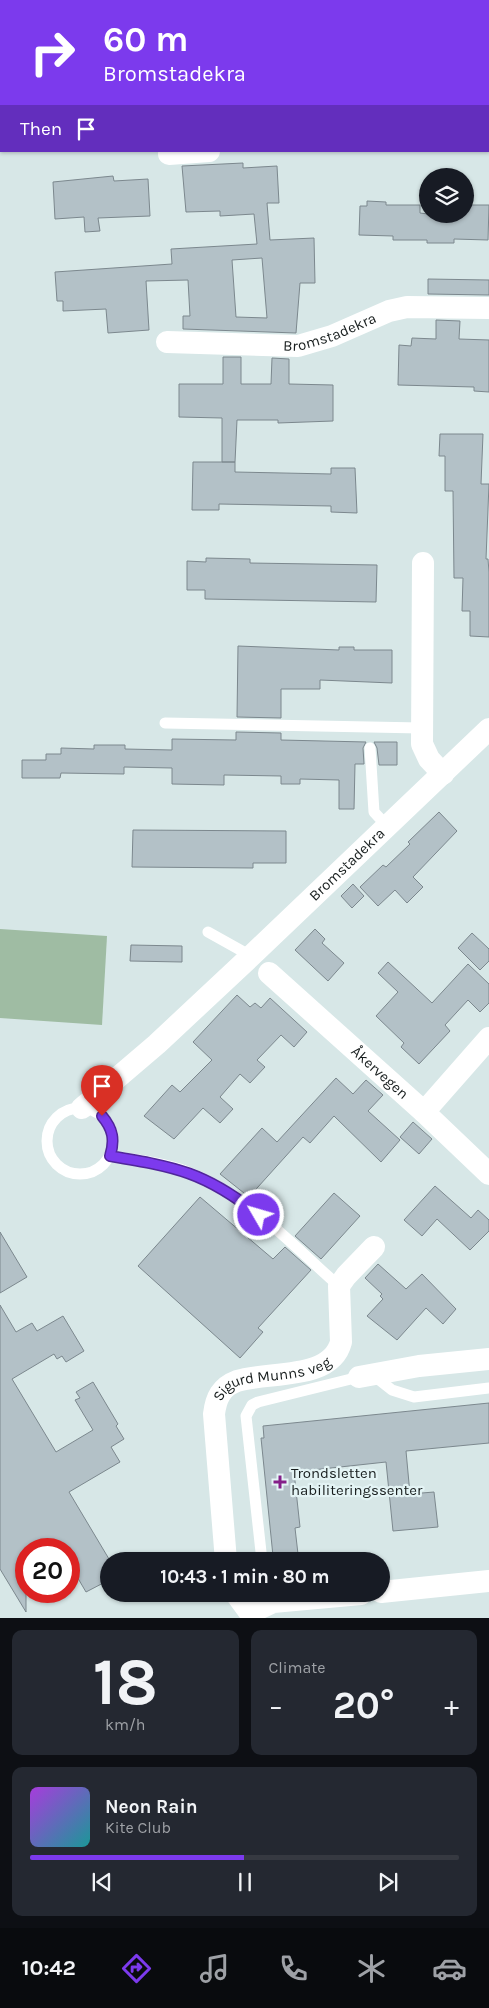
<!DOCTYPE html>
<html lang="en">
<head>
<meta charset="utf-8">
<style>
  :root { --surface:#171b24; --page:#242831; --text:#f1f3f6; --muted:#9ea1a6; --line:#363941; --accent:#7c3aed }
  body { margin:0; font-family:Karla,sans-serif; background:var(--page); color:var(--text); height:100vh; display:flex; flex-direction:column; font-size:19px; white-space:nowrap }
  * { box-sizing:border-box; margin:0 }
  p { font-size:16px; color:var(--muted) }
  .icon { flex:none; width:28px; height:28px; fill:none; stroke:currentColor; stroke-width:2; stroke-linecap:round; stroke-linejoin:round }
  .map { position:relative; height:1618px; overflow:hidden }
  .details { display:flex; flex-direction:column; gap:12px; padding:12px; background:#0d0f14; flex:1 }
  .details>* { flex:none }
  .banner { position:absolute; left:0px; top:0px; width:490px; height:152px; box-shadow:0 1px 4px #0004; background:#7c3aed; color:#fff; overflow:hidden }
  .tools { position:absolute; left:419px; top:168px; display:grid; gap:10px }
  .tools a { display:grid; place-items:center; width:55px; height:55px; border-radius:50%; background:var(--surface); box-shadow:0 1px 4px #0004; font-size:25px }
  .speed { position:absolute; left:15px; top:1538px; display:flex; gap:10px; font-size:25px; font-weight:700; text-align:center }
  .speed>* { display:grid; place-content:center; width:65px; height:65px; border-radius:50%; background:var(--surface); box-shadow:0 1px 4px #0004; line-height:1 }
  .speed .limit { border:8px solid #d22; background:#fff; color:#111 }
  .pin { position:absolute; display:grid; place-items:center; width:42px; height:42px; color:#fff; margin:-51px -21px; border-radius:50% 50% 50% 0; rotate:-45deg; box-shadow:0 0 5px #0007 }
  .pin .icon { rotate:45deg }
  .me { position:absolute; width:55px; margin:-28px; rotate:308deg; stroke-linejoin:round; filter:drop-shadow(0 0 4px #0008) }
  .turn { display:flex; align-items:center; gap:18px; height:105px; padding:0 20px; font-size:22px }
  .turn .icon { width:65px; height:65px; stroke-width:2.5 }
  .turn b { display:block; font-size:35px; line-height:42px }
  .then { display:flex; align-items:center; height:48px; padding:0 20px; background:#0003; gap:10px; font-size:19px }
  .big { font-size:38px; font-weight:700; line-height:1.1 }
  .details .widget { flex:1; display:flex; flex-direction:column; justify-content:center; gap:8px; min-width:0; padding:0 18px; border-radius:10px; background:var(--page) }
  .details .dial { align-items:center; gap:0 }
  .dial b { font-size:65px; line-height:1 }
  .song { display:flex; align-items:center; gap:15px }
  .cover { width:60px; height:60px; border-radius:8px; background:linear-gradient(135deg,hsl(280 70% 55%),hsl(180 70% 35%)) }
  .played { height:5px; border-radius:2px; background:linear-gradient(90deg,var(--accent) 50%,var(--line) 50%) }
  .keys { display:flex; justify-content:space-around; direction:ltr }
  .heat { display:flex; justify-content:space-between; align-items:center; font-size:28px; direction:ltr }
  .details .tiles { flex:1; display:grid; gap:12px; grid-template-columns:1fr 1fr }
  .widget:last-child { grid-column:span 2 }
  .trip { position:absolute; left:100px; top:1552px; width:290px; height:50px; border-radius:25px; background:var(--surface); box-shadow:0 1px 4px #0004; font-weight:700; line-height:50px; text-align:center }
  .menu { display:flex; height:80px; justify-content:space-around; align-items:center; background:#090b0e; color:var(--muted) }
  .menu .icon { width:35px; height:35px }
  .menu .selected { color:var(--accent) }
  .menu b { font-size:22px; color:var(--text) }
  .map>svg:first-child { display:block }
  .pitch { fill:#9fbca3 }
  .building { fill:#b3c1c7; stroke:#7c888e; fill-rule:evenodd }
  .lines { fill:none; stroke-linecap:round; stroke-linejoin:round }
  .lane { stroke:#fff; stroke-width:11 }
  .street { stroke:#fff; stroke-width:22 }
  .route-casing { stroke:#51269a; stroke-width:12 }
  .route { stroke:#7c3aed; stroke-width:9 }
  .poi-dot { fill:#852089; stroke:#e4f4f5; stroke-width:2 }
  .labels { text-anchor:middle; dominant-baseline:central; stroke-width:4.5; stroke-linejoin:round; paint-order:stroke }
  .street-label { font-size:15px; fill:#171d1d; stroke:#e4f4f5 }
  .poi-label { font-size:15px; fill:#171d1d; stroke:#e4f4f5; text-anchor:start }
</style>
</head>
<body>
<div class="map">
<svg width="489" height="1618" viewBox="0 0 489 1618">
  <rect width="100%" height="100%" fill="#d7e7e7"/>
  <!-- pitch -->
  <path class="pitch" d="M0 929 107 936 102 1025 0 1018Z"/>
  <!-- building -->
  <path class="building" d="M243 163V168L277 166 279 203H267L270 240 314 238 315 283H300L296 333 183 329V316H190L188 280 146 281 149 330 108 333 106 309 63 311V301H57L55 272 172 264 171 249 257 244 254 214 220 216V211L186 212 182 166ZM262 258 267 318 236 317 232 260Z
    M113 176 114 181 148 179 150 216 98 218 100 231 85 232 84 217 55 219 53 182Z
    M367 201 386 202V205H420V213L428 214H465L468 205H489L488 240 454 239V243H427V240H393V236L359 235 360 206H367Z
    M428 279 489 280V295L428 294Z
    M436 320 460 321 459 339 489 340V392L474 391V387L398 385 399 345 411 346 412 338 436 339Z
    M223 357H241V384H271L272 358 289 359V384L333 385V421L278 423V420H237L235 462H222V418L179 417V384H223Z
    M440 434H483L481 484H489L486 559H488L489 572V637L470 636V611H462L463 578H454L453 491H445V456H439Z
    M193 462H235V472L331 474V468H355L357 513 331 512V506L219 504V510H192Z
    M206 558 250 559V563L377 565 376 602 205 599V590H187V561L206 562Z
    M238 646 339 650V647H354V650H392V683L320 680V689H281V718L237 717Z
    M236 732 281 733V740L366 742 363 748 364 764H355L354 809H339V780L300 779V784H281V776L224 775V785L172 784V768L124 767V774L61 773 60 778H22V760H46V754H61V748L94 749V745H125V749L172 750V739L236 740Z
    M374 742H397V765H379L377 748Z
    M439 812 457 831 413 877 423 887 407 903 395 890 378 906 360 887 383 865 386 867 410 844 408 842Z
    M133 830 286 831V863H253V868L132 867Z
    M353 884 364 896 352 908 341 896Z
    M315 929 325 939 322 943 344 963 328 981 295 950Z
    M472 933 489 949V961L480 970 458 948Z
    M131 945 182 946V962L130 961Z
    M388 962 432 1003 468 964 489 984V1003L480 1012 468 1000 445 1025 450 1031 419 1064 401 1047 404 1043 376 1016 398 992 378 973Z
    M237 995 250 1007 255 1003 261 1008 270 998 307 1032 294 1047 281 1035 257 1060 265 1067 250 1083 240 1074 220 1097 233 1109 220 1123 203 1108 174 1139 144 1116 172 1085 180 1092 212 1060 193 1042Z
    M336 1078 353 1094 366 1080 383 1095 368 1111 400 1140 381 1162 334 1116 310 1143 303 1137 249 1197 220 1174 262 1128 277 1142Z
    M413 1122 432 1139 419 1154 400 1137Z
    M435 1186 471 1218 478 1210 489 1220V1231L470 1250 437 1219 422 1236 404 1220Z
    M334 1193 360 1216 321 1259 295 1236Z
    M200 1197 273 1259 285 1247 311 1270 258 1328 263 1332 240 1358 138 1266Z
    M0 1232 27 1277 0 1293Z
    M378 1264 406 1289 422 1274 456 1309 443 1324 426 1308 397 1340 367 1316 383 1299 380 1296 382 1294 365 1278Z
    M0 1305 16 1332 32 1323 37 1331 63 1316 84 1351 66 1362 62 1356 57 1359 54 1354 12 1379 56 1452 93 1430 75 1400 80 1398 76 1392 93 1382 118 1424 116 1426 124 1439 111 1447 120 1462 69 1492 109 1559V1580L86 1592 69 1563V1549H26V1612L0 1569Z
    M489 1403V1443L406 1451 410 1494 434 1492 438 1527 393 1531 386 1462 294 1472 300 1527 295 1528 298 1554 273 1556 261 1438H264L263 1426Z"/>
  <g class="lines">
    <!-- lane -->
    <path class="lane" d="M17 1V0
      M172 1V0
      M0 71 1 69
      M165 723 421 728
      M370 748 374 812 387 826
      M208 932 251 956
      M47 1141a33 33 0 1 1 66 0a33 33 0 1 1-66 0Z
      M110 1156C135 1160 161 1162 185 1171 246 1193 291 1244 339 1286
      M373 1375 392 1390 414 1397 489 1388
      M262 1561 246 1416 252 1405 258 1402 359 1377"/>
    <!-- street -->
    <g class="street">
      <path d="M473 0 475 1"/>
      <path d="M169 154 209 151"/>
      <path id="s1" d="M167 342 298 346 332 336 389 311 407 307 489 308"/>
      <path d="M423 563 422 744 429 759 443 774"/>
      <path id="s2" d="M269 973 424 1112 489 1174"/>
      <path id="s3" d="M82 1108 157 1044 251 956 489 729"/>
      <path d="M424 1112 489 1038"/>
      <path d="M359 1377 419 1366 489 1359"/>
      <path id="s4" d="M226 1561 214 1414C216 1398 221 1387 237 1381 269 1371 331 1381 341 1342L339 1286 346 1276 374 1247"/>
      <path d="M381 1592 489 1581"/>
      <path d="M236 1594 250 1613"/>
      <path d="M250 1613 273 1602 361 1594"/>
    </g>
  </g>
  <g class="lines">
    <defs>
      <path id="route" d="M102 1116C113 1129 115 1140 110 1156 176 1167 205 1172 259 1215"/>
    </defs>
    <!-- route casing -->
    <use href="#route" class="route-casing"/>
    <!-- route -->
    <use href="#route" class="route"/>
  </g>
  <!-- markers -->
  <path class="poi-dot" d="M277.5 1474.5h5v5h5v5h-5v5h-5v-5h-5v-5h5z"/>
  <g class="labels">
    <!-- street labels -->
    <g class="street-label">
      <text stroke="none"><textPath href="#s1" startOffset="165">Bromstadekra</textPath></text>
      <text stroke="none"><textPath href="#s3" startOffset="360">Bromstadekra</textPath></text>
      <text stroke="none"><textPath href="#s2" startOffset="149">Åkervegen</textPath></text>
      <text stroke="none"><textPath href="#s4" startOffset="224">Sigurd Munns veg</textPath></text>
    </g>
    <!-- poi labels -->
    <g class="poi-label">
      <text x="291" y="1473">Trondsletten<tspan x="291" dy="17">habiliteringssenter</tspan></text>
    </g>
  </g>
</svg>
<div class="tools">
<a><svg class="icon" aria-label="layers" viewBox="0 0 24 24"><path d="M12 4l9 5-9 5-9-5zM3 14l9 5 9-5"/></svg></a>
</div>
<div class="speed"><div class="limit">20</div></div>
<div class="pin" style="left:102px;top:1116px;background:#d93025"><svg class="icon" aria-label="arrive" viewBox="0 0 24 24"><path d="M6 21V4h12l-3 4 3 4H6"/></svg></div>
<svg class="me" style="left:259px;top:1215px" viewBox="-20 -20 40 40"><circle r="17" fill="#7c3aed" stroke="#fff" stroke-width="3"/><path d="M0-11L8 9 0 5-8 9z" fill="#fff"/></svg>
<div class="trip">10:43 · 1 min · 80 m</div>
<div class="banner">
<div class="turn"><svg class="icon" aria-label="right" viewBox="0 0 24 24"><path d="M7 20v-9h11M14 6l5 5-5 5"/></svg><div><b>60 m</b>Bromstadekra</div></div>
<div class="then">Then<svg class="icon" aria-label="arrive" viewBox="0 0 24 24"><path d="M6 21V4h12l-3 4 3 4H6"/></svg></div>
</div>
</div>
<section class="details">
<div class="tiles">
<div class="widget dial"><b>18</b><p>km/h</p></div>
<div class="widget"><p>Climate</p>
<div class="heat"><a>−</a><b class="big">20°</b><a>+</a></div>
</div>
<div class="widget">
<div class="song"><i class="cover"></i><div><b>Neon Rain</b><p>Kite Club</p></div></div>
<div class="played"></div>
<div class="keys"><svg class="icon" aria-label="previous" viewBox="0 0 24 24"><path d="M18 5L8 12l10 7zM5 5v14"/></svg><svg class="icon" aria-label="pause" viewBox="0 0 24 24"><path d="M8 5v14M16 5v14"/></svg><svg class="icon" aria-label="next" viewBox="0 0 24 24"><path d="M6 5l10 7-10 7zM19 5v14"/></svg></div>
</div>
</div>
</section>
<nav class="menu">
<b>10:42</b>
<svg class="icon selected" aria-label="directions" viewBox="0 0 24 24"><path d="M12 3l9 9-9 9-9-9zM9 14v-3h6M13 9l2 2-2 2"/></svg>
<svg class="icon" aria-label="music" viewBox="0 0 24 24"><path d="M9 18V5l10-2v13"/><circle cx="6" cy="18" r="3"/><circle cx="16" cy="16" r="3"/></svg>
<svg class="icon" aria-label="phone" viewBox="0 0 24 24"><path d="M5 4h4l2 5-3 2q2 4 5 5l2-3 5 2v4C11 20 4 13 5 4z"/></svg>
<svg class="icon" aria-label="climate" viewBox="0 0 24 24"><path d="M12 3v18M4 7l16 10M4 17L20 7"/></svg>
<svg class="icon" aria-label="car" viewBox="0 0 24 24"><path d="M5 17H2v-5l4-1 3-4h7l3 4 3 1v5h-3M9 17h6M6 11h13"/><circle cx="7" cy="17" r="2"/><circle cx="17" cy="17" r="2"/></svg>
</nav>
</body>
</html>
